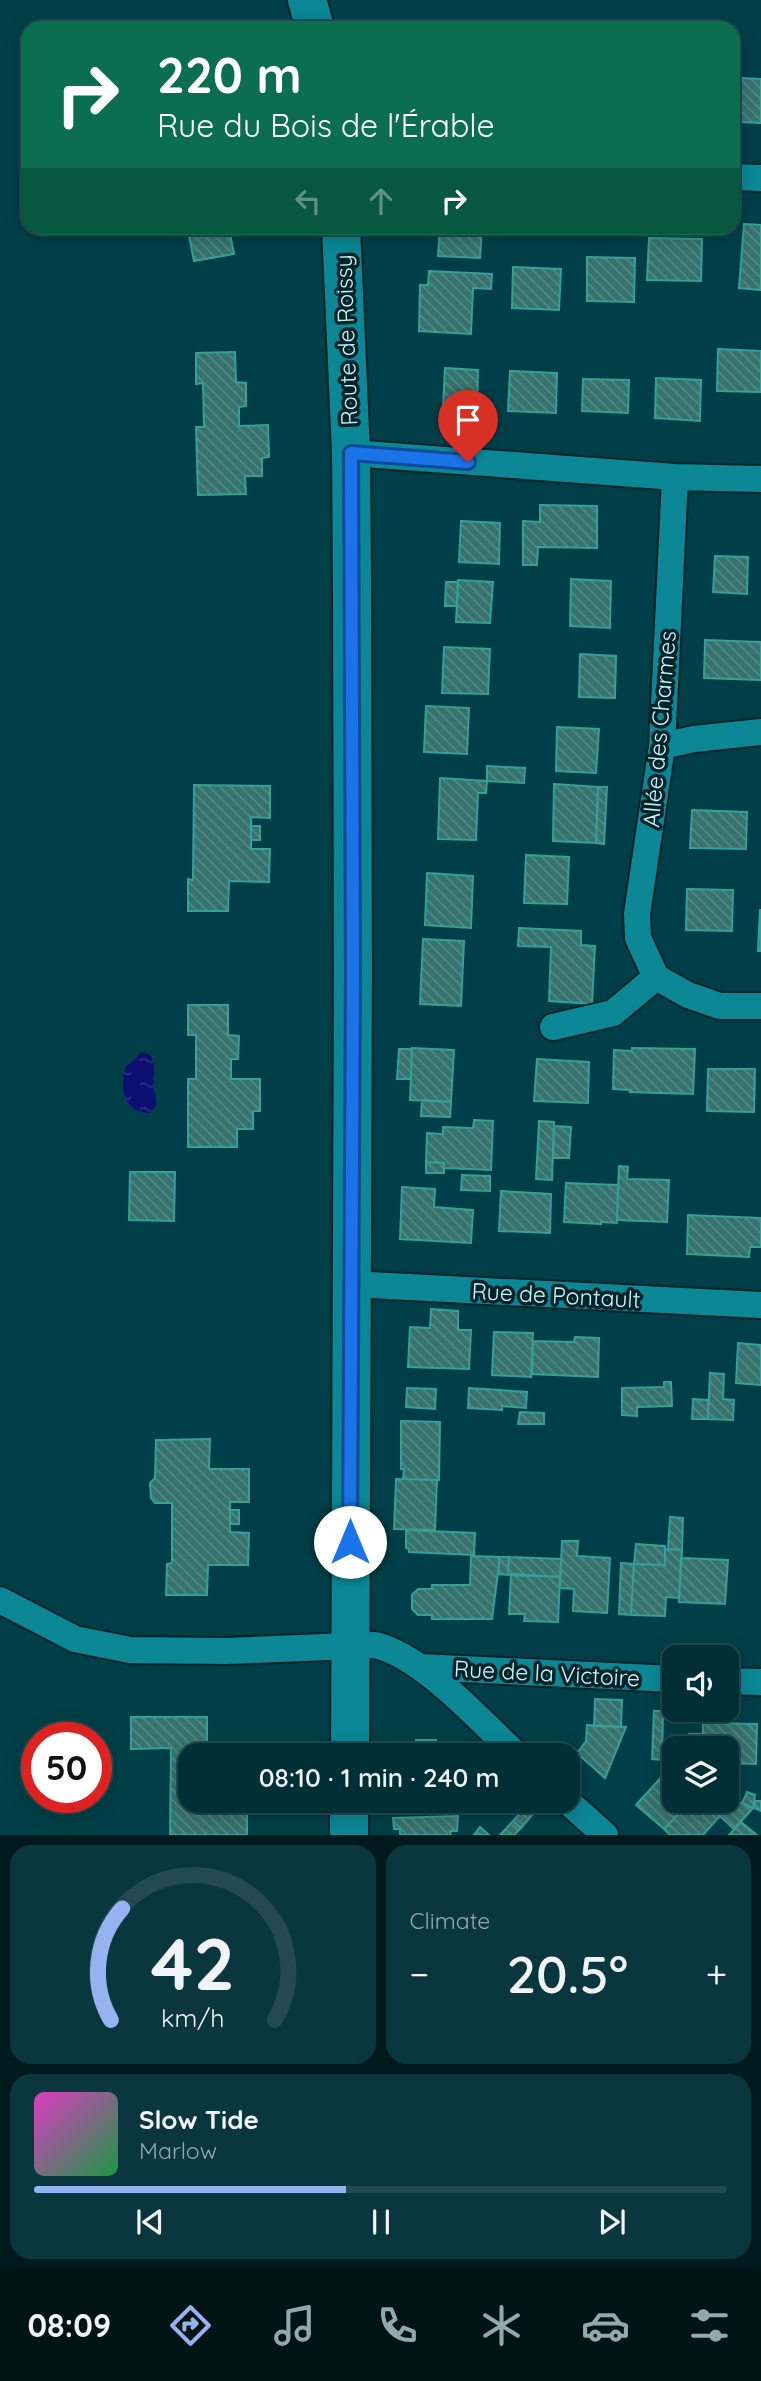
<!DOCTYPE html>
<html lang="en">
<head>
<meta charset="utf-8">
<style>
  :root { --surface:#002f35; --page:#0a373d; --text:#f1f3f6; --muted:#95a9ad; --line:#224a50; --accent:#95b2f1 }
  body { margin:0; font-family:Quicksand,sans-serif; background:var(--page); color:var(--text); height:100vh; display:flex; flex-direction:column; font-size:26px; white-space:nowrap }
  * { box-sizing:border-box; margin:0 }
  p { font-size:23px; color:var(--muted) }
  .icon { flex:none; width:38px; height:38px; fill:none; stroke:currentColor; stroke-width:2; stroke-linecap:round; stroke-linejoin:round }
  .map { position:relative; height:1835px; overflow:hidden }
  .details { display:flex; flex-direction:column; gap:10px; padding:10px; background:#001a1d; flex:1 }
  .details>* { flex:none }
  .top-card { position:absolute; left:21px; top:21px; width:719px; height:214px; border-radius:21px; box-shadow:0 4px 18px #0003,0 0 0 2px var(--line); background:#0b6e4f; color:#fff; overflow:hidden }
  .fabs { position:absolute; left:662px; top:1645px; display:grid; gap:14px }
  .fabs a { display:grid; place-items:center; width:77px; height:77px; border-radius:14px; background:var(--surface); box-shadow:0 4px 18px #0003,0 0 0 2px var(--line); font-size:35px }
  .speed { position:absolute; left:21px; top:1722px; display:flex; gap:14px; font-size:35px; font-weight:700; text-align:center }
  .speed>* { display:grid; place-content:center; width:91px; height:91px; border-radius:50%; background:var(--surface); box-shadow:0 4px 18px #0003,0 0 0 2px var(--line); line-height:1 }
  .speed .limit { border:10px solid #d22; background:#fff; color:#111 }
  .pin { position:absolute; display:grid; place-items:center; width:60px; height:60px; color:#fff; margin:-72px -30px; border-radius:50% 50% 50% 0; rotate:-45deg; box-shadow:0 0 7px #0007 }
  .pin .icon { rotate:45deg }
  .me { position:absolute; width:77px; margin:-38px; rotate:0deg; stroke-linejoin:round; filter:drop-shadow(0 0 5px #0008) }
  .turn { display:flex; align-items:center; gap:24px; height:147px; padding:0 21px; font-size:32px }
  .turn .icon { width:91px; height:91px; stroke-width:2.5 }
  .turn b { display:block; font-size:49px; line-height:60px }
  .lanes { display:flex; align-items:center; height:66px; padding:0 21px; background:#0003; justify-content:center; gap:35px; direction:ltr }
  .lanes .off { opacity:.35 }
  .big { font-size:52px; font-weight:600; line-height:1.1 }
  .details .tile { flex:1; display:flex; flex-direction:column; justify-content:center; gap:10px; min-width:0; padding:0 24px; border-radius:21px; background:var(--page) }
  .details .dial { align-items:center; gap:0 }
  .dial svg { height:182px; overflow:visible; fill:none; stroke:var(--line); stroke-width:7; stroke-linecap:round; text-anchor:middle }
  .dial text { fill:var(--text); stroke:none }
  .song { display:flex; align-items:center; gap:21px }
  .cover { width:84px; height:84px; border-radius:10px; background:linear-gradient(135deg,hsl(310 70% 55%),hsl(140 70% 35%)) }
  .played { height:7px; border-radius:4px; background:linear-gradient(90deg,var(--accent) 45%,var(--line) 45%) }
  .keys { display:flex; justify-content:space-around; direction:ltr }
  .heat { display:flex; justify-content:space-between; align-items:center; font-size:38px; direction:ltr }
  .details .tiles { flex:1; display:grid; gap:10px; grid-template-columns:1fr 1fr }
  .tile:last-child { grid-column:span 2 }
  .trip { position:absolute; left:178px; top:1743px; width:402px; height:70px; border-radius:21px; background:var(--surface); box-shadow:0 4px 18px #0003,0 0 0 2px var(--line); font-weight:600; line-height:70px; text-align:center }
  .menu { display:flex; height:112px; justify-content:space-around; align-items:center; background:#001315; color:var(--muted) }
  .menu .icon { width:49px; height:49px }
  .menu .current { color:var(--accent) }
  .menu b { font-size:32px; color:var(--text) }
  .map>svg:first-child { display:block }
  .water { fill:url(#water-ripples) }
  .building { fill:url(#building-back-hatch); stroke:#34a098; stroke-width:2 }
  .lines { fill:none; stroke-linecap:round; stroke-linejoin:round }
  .street-casing { stroke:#022328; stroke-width:30 }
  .secondary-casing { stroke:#022328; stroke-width:42 }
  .street { stroke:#0b8796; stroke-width:26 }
  .secondary { stroke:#0b8796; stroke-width:38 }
  .route-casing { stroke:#114b97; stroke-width:18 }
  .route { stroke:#1a73e8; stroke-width:12 }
  .labels { text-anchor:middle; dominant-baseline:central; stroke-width:7; stroke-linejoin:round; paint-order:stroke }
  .street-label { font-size:23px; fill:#c8f6fd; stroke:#022328 }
</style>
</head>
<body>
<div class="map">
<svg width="761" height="1835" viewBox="0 0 761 1835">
  <defs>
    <pattern id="water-ripples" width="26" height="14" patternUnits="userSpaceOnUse" patternTransform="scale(1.75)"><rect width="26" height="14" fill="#0c0e72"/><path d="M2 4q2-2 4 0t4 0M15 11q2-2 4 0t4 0" fill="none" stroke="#2e3287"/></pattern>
    <pattern id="building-back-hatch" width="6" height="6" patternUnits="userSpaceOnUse" patternTransform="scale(1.75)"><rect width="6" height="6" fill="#36736e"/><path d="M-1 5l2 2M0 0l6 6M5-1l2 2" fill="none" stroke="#528884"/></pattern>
  </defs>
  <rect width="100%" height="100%" fill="#003f47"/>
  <!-- water -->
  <path class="water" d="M141 1052 150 1055C156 1065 154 1071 153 1082 153 1095 162 1103 150 1113 124 1113 118 1087 126 1066L134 1060Z"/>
  <!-- building -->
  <path class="building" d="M741 78 761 79V123L740 122Z
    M744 224 761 225V290L739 288Z
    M193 228H229L234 254 194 261 188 231 193 229Z
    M440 228H482L480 258 438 256Z
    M649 238 702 239 701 281 647 280Z
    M587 257 635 258 634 302 587 301Z
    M513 267 561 269 559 310 512 308Z
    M429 271 492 274 491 289 473 288 471 334 419 331 420 285H428Z
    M718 349 761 351V392L717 391Z
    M235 352 236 382 246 383V406L239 407V426L268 425 269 457 262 458V476H245L246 494 198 495 196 427H204L203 383 196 384V353Z
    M445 368 478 370 477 407 443 405Z
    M510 371 557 373 556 413 508 411Z
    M656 378 701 380 700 421 655 418Z
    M583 379 629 380 628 413 582 411Z
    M540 505 597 506V548L538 547 537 565H523V521L540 522Z
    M461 521 500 523 499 564 459 562Z
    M715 556 748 557 747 594 713 592Z
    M571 579 611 581 610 628 570 626Z
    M458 580 493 582 490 623 456 622Z
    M446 582H458L457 606H445Z
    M705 640 761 642V680L704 678Z
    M444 647 490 649 488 694 442 693Z
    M580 654 616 656 615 698 579 697Z
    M426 706 469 708 467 754 424 752Z
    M557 727 599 729 596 773 556 771Z
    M487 766 525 768 524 783 487 781Z
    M440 778 487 781 486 793H478L476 840 438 839Z
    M554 784 598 787 596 843 553 841Z
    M194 785 270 786V818L251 817V849H270L269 882 229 881 228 911H188V879L193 880Z
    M598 787H607L604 844 596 843Z
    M692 810 747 812 746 849 690 848Z
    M251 826H260V840H251Z
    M526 855 569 857 567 904 524 903Z
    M427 873 473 876 471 928 425 925Z
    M687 889 733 890 732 931 686 930Z
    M760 910H761V951H758Z
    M519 928 581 931V945L595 946 592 1004 549 1001 551 947 518 946Z
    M423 939 464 941 461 1006 420 1004Z
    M188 1005H228V1035L239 1036 238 1059H231V1079H260V1111H253V1129H237V1147H188V1079H196V1035H188Z
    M412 1048 454 1050 451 1102 410 1100Z
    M632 1048 695 1049 693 1094 630 1092 631 1090 613 1089 614 1050 632 1051Z
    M399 1049H412L411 1079H397Z
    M537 1059 589 1062 588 1103 534 1101Z
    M708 1069H755L754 1112 707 1111Z
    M422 1100 451 1102 450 1117 421 1116Z
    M474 1120 493 1121 491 1170 444 1168V1163L426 1162 427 1133 443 1134V1127L473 1128Z
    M539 1121 554 1122 552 1180 536 1179Z
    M554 1126 571 1127 569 1158H553Z
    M426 1162 444 1163V1173H426Z
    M619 1166 628 1167 627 1179 669 1180 667 1222 617 1220Z
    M130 1172H175L174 1221 129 1220Z
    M462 1175 490 1176V1191L461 1190Z
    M566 1183 618 1185 617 1223 601 1222V1224L564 1222Z
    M402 1187 435 1189 434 1207 473 1210 471 1243 400 1239Z
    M501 1191 551 1194 550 1233 499 1231Z
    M688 1215 761 1218V1247H750L749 1257 687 1254Z
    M431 1309 458 1311V1330H471L469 1369 408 1367 410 1327 430 1328Z
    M494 1332 533 1333 531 1377 492 1375Z
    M575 1337 599 1338 598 1377 532 1374 533 1341 574 1342Z
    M738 1343 761 1345V1385L736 1383Z
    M710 1373 724 1374 723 1399 734 1400 733 1420 708 1419Z
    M664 1382H671L672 1406 637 1407V1416L622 1415V1388L664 1387Z
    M407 1388 436 1389 435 1409 406 1407Z
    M469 1388 527 1392 526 1408 502 1406V1410L468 1408Z
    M693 1399 708 1400V1419H692Z
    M520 1412 544 1413V1424H518Z
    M401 1421 440 1422 439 1480 403 1479 404 1469H401Z
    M210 1439 209 1469H249V1502H230V1532L249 1533 248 1565H208L207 1595H166L167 1564 172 1563V1503H155L151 1498 150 1483 155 1478 156 1440Z
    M396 1479 437 1480 435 1530 394 1529Z
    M230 1510H239V1524H230Z
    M670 1517 683 1518 682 1550 668 1549Z
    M406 1530 475 1533 474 1555 409 1552V1549L406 1548Z
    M562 1541H578L577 1556 610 1558 607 1613 573 1611 574 1589 560 1588Z
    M636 1544 665 1546V1565L634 1564Z
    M665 1549 682 1550 679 1598 666 1597 665 1616 631 1615 634 1564 665 1565Z
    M471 1556 500 1557 492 1619H432V1615H418L412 1609V1595L418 1589H432V1585H470Z
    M500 1557H509L508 1575 498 1574Z
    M509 1557 561 1559 560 1577 508 1575Z
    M681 1558 728 1560 725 1604 679 1602Z
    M621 1563 634 1564 631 1615 619 1614Z
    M511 1574 560 1577 558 1622 524 1621 525 1614H509Z
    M595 1699 622 1700 621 1727 594 1726Z
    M654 1711H663L662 1760 652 1759Z
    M131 1717H207V1748L247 1747V1755H191V1801H228V1811H247V1835H170L171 1748 131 1749Z
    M703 1723 757 1724 756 1764 726 1763V1748H703Z
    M587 1725 626 1727 605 1778 577 1753 586 1741Z
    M689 1734H703V1748H689Z
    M416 1740H436L437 1755H397V1748H416Z
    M665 1773 674 1780V1801H691L664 1829 636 1805Z
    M747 1792 755 1795 753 1808 742 1803Z
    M727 1797 753 1808 734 1829 713 1810 723 1801H726Z
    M691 1801H703L720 1816 703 1835H670L664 1829Z
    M755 1801H761V1811L754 1808Z
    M531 1802 538 1808 521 1828 513 1821Z
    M458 1816 457 1831H450L451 1835H400V1829H394L393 1818Z
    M513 1821 521 1828 514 1835H500Z
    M741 1822 757 1835H729Z
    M480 1827 489 1835H474Z"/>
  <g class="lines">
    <defs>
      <path id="street" d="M733 177 761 178
        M351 453 675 477 761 479
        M675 477 662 746 637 914 638 938 656 977 688 995 720 1006H761
        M662 746 694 739 761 732
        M553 1027 613 1013 656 977
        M351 1284 761 1305
        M0 1600 75 1639 130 1650 226 1651 375 1645C423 1656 480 1721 517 1755
        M421 1667 674 1679
        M726 1681 761 1682
        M567 1801 605 1835"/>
      <path id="secondary" d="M307 0 315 28
        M341 228 351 453 352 589 353 973 350 1755
        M349 1835V1801"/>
    </defs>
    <!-- street casing -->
    <use href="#street" class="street-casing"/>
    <!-- secondary casing -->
    <use href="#secondary" class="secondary-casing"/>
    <!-- street -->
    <use href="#street" class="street"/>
    <!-- secondary -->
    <use href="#secondary" class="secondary"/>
  </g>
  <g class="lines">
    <defs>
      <path id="route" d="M350 1542 353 973 351 453 468 462"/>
    </defs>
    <!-- route casing -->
    <use href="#route" class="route-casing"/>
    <!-- route -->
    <use href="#route" class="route"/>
  </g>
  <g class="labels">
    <!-- street labels -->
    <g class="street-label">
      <text transform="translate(346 340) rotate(-92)">Route de Roissy</text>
      <text transform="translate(659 729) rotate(-85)">Allée des Charmes</text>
      <text transform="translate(556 1295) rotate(3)">Rue de Pontault</text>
      <text transform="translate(547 1673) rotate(3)">Rue de la Victoire</text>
    </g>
  </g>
</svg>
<div class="fabs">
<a><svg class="icon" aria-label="sound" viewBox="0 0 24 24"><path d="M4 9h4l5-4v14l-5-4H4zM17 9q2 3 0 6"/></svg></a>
<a><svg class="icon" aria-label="layers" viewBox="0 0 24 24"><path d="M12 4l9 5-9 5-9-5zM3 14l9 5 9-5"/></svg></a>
</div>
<div class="speed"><div class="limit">50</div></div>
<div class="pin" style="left:468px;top:462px;background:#d93025"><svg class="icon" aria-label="arrive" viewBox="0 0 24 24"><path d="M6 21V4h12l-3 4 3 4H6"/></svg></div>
<svg class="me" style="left:350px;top:1542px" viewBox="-20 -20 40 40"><circle r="19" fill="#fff"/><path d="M0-13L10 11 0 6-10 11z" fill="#1a73e8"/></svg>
<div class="trip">08:10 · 1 min · 240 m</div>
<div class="top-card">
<div class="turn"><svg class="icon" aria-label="right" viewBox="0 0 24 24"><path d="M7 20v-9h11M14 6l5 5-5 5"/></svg><div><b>220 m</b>Rue du Bois de l'Érable</div></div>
<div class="lanes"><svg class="icon off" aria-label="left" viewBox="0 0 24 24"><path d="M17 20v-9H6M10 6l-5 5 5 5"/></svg><svg class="icon off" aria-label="ahead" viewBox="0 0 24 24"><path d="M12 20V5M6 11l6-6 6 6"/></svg><svg class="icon" aria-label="right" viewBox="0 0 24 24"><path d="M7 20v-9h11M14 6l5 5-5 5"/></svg></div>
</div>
</div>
<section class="details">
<div class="tiles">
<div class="tile dial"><svg viewBox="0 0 100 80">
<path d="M14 69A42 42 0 1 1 86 69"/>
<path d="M14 69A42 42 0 0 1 19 20" stroke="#95b2f1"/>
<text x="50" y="56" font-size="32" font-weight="700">42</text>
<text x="50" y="72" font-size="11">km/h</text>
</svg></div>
<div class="tile"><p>Climate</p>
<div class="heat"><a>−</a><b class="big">20.5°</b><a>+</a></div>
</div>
<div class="tile">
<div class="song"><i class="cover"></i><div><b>Slow Tide</b><p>Marlow</p></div></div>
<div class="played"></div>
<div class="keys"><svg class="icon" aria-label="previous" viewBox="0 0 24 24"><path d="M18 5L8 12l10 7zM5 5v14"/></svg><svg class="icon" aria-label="pause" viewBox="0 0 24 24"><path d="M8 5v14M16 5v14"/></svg><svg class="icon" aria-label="next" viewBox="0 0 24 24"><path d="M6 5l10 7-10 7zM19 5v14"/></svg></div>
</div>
</div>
</section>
<nav class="menu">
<b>08:09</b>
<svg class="icon current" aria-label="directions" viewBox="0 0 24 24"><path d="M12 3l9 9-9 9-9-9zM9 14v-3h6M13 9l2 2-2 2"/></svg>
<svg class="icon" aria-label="music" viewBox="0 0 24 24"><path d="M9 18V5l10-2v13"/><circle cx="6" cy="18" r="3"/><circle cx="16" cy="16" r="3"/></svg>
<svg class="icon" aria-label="phone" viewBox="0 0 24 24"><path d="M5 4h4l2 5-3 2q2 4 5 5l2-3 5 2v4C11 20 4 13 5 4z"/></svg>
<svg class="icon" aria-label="climate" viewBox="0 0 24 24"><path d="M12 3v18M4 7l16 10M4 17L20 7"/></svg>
<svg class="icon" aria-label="car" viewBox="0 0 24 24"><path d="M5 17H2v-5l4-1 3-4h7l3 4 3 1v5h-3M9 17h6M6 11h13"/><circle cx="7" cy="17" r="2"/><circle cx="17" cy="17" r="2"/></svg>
<svg class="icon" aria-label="filters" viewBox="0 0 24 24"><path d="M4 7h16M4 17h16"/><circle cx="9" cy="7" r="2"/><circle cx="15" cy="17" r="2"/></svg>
</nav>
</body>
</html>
